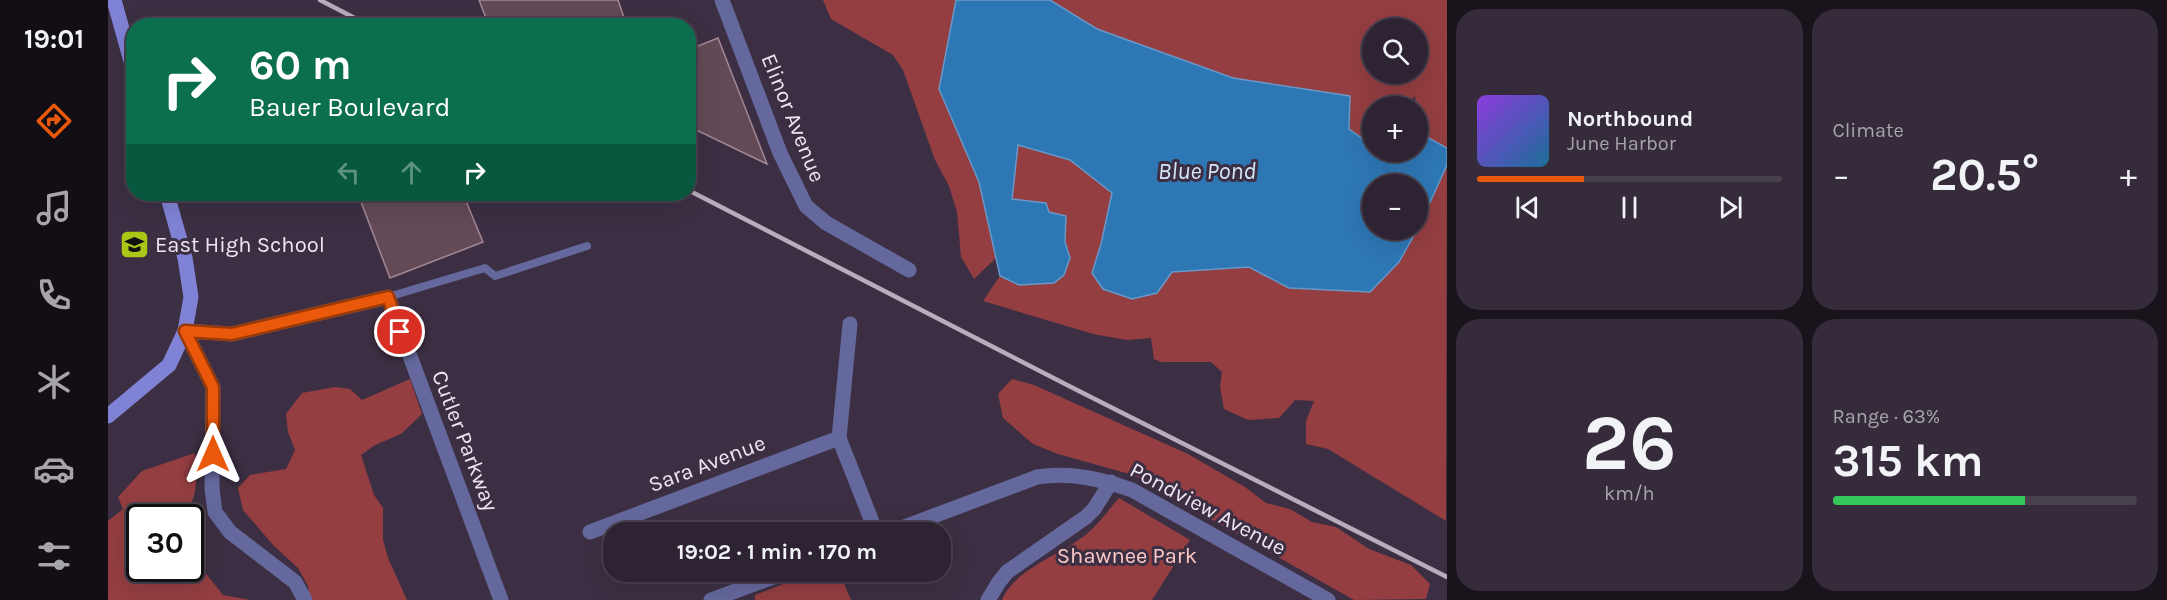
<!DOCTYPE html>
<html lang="en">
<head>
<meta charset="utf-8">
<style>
  :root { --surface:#2d2332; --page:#352b3a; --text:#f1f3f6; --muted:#a7a4ac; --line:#48404d; --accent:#ea580c }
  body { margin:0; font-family:Karla,sans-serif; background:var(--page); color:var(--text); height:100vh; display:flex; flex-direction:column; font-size:22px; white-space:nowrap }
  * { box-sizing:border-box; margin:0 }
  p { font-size:20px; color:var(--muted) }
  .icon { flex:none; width:33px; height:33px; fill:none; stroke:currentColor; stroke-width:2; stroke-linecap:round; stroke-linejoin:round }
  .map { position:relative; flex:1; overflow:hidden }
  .sheet { display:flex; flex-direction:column; gap:9px; padding:9px; background:#19131c; width:720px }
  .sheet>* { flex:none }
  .hud { position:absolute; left:18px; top:18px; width:570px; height:183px; border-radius:24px; box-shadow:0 6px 24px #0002,0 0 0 2px var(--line); background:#0b6e4f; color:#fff; overflow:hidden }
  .tools { position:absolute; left:1254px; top:18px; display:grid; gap:12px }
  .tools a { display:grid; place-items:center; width:66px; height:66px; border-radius:50%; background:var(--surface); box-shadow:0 6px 24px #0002,0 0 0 2px var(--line); font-size:30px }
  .speed { position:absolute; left:18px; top:504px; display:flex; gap:12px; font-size:30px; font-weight:700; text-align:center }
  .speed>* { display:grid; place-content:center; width:78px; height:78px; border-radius:50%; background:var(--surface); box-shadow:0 6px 24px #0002,0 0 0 2px var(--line); line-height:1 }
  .speed .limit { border:3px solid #111; border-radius:9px; background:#fff; color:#111 }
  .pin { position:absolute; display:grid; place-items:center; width:51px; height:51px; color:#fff; margin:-26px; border:3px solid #fff; border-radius:50%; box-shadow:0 2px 6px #0007 }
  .me { position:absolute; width:66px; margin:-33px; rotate:0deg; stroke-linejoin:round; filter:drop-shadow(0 0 4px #0008) }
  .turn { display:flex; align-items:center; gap:21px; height:126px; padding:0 24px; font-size:27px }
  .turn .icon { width:78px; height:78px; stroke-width:2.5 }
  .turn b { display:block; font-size:42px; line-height:51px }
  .lanes { display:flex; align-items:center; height:57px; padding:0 24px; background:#0003; justify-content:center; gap:30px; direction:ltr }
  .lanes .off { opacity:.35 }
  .big { font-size:45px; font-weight:700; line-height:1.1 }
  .sheet .widget { flex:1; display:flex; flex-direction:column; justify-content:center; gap:9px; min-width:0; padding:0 21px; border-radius:24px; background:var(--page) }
  .sheet .dial { align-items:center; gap:0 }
  .dial b { font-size:78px; line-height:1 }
  .song { display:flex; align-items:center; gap:18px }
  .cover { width:72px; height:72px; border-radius:9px; background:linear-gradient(135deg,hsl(270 70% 55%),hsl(200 70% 35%)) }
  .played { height:6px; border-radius:3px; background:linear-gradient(90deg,var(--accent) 35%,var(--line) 35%) }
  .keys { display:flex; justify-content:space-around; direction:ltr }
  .heat { display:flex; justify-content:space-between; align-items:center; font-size:33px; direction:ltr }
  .charge { height:9px; border-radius:4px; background:linear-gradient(90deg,#34c759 63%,var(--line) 0) }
  .sheet .tiles { flex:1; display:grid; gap:9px; grid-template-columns:repeat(2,1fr) }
  .trip { position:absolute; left:495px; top:522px; width:348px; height:60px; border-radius:24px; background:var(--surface); box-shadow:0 6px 24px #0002,0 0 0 2px var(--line); font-weight:700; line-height:60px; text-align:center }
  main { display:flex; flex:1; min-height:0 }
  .tab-bar { display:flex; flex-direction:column; width:108px; justify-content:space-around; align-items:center; background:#120e14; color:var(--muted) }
  .tab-bar .icon { width:42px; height:42px }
  .tab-bar .active { color:var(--accent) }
  .tab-bar b { font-size:27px; color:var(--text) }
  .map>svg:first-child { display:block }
  .green { fill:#943e41; fill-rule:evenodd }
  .water { fill:#2e77b5; stroke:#6898c8; stroke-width:1.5 }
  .building { fill:#634a56; stroke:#a48896; stroke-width:1.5 }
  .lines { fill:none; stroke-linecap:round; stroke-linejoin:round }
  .lane { stroke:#65689c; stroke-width:8 }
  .street { stroke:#65689c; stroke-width:15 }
  .secondary { stroke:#8083d5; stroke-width:15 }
  .rail { stroke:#b7adbc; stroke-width:4.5 }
  .route-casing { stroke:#983908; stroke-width:15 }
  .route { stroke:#ea580c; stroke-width:10 }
  .labels { text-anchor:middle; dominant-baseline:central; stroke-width:6; stroke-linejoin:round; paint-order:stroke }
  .street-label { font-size:22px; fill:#eee6f3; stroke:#3c2f43 }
  .poi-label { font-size:22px; fill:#eee6f3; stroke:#3c2f43; text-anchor:start }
  .park-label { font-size:22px; fill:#fdc9c7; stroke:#3c2f43 }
  .water-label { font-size:24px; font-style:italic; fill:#d3e5f6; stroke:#3c2f43 }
</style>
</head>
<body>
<main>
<nav class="tab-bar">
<b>19:01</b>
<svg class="icon active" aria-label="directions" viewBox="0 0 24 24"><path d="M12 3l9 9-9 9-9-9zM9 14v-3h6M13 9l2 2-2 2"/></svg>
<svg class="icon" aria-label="music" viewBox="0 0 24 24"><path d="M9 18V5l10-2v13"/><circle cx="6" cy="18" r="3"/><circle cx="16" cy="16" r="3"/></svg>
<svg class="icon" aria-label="phone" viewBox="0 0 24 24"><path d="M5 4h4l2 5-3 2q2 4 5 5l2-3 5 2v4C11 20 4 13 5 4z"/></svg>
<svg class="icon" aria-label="climate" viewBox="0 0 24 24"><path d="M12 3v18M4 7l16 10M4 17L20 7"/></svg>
<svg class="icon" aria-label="car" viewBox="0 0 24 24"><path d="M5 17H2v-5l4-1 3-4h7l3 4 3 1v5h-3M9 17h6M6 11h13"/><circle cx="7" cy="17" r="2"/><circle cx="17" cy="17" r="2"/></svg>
<svg class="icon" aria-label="filters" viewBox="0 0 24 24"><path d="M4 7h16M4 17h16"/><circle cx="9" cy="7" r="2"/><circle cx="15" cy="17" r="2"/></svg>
</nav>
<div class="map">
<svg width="1339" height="600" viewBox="0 0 1339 600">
  <rect width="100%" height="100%" fill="#3c2f43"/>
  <!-- green -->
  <path class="green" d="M715 0H848L831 89 871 182 888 258 866 279 853 257 849 212 841 186 827 160 795 70 785 55 723 19Z
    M942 0H1339V148L1310 132V106H1308L1307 96 1297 106H1264V136L1259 141 1241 129 1242 96 1125 78 989 29ZM1264 28H1310V74H1264Z
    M910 145 962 160 1004 193 993 244 984 273 1049 293 1064 272 1141 267 1181 288 1262 292 1291 262 1317 216 1339 165 1338 521 1220 449 1198 444V421L1206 401 1187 400 1171 418 1140 420 1116 409 1112 387 1114 372 1103 362H1053L1046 359 1043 338 1019 340 985 334 875 301 892 276 911 285 962 258 957 242 958 216 941 212 938 203 904 199Z
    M302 379 314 414 293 434 267 445 253 455 266 495 275 508V540L280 558 299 600H202L200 586 190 568 166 546 135 510 130 488 142 475 178 469 187 450 180 432 178 414 194 393 227 387 242 389 254 400Z
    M904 379 926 385 1080 454 1137 487 1158 503 1182 509 1204 522 1228 527 1261 549 1303 565 1322 584 1318 599 1246 600 1025 475 950 454 925 444 895 418 890 394Z
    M87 453C88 476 93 504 69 517L32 518 31 543 19 558 30 582 70 569 92 566 115 595 142 600H0V521L15 509 10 497 34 471Z
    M1011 498 1082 540 1044 600H894C907 567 958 554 983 530 993 521 1002 508 1011 498Z
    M707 572H731L743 600H647V595Z"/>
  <!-- water -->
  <path class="water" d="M848 0H942L989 29 1125 78 1242 96 1241 129 1258 141 1264 136V152H1310V132L1339 148V165L1310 229V184H1264V230H1309L1291 262 1262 292 1181 288 1141 267 1064 272 1049 293 1024 299 995 289 984 273 993 244 1004 193 962 160 910 145 904 199 938 203 941 212 958 216 957 242 962 258 956 275 946 283 911 285 892 276 871 182 831 89Z"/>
  <!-- building -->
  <path class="building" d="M371 0H510L519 26H381Z
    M610 38 659 164 580 126V50Z
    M250 194H355L375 242 282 278Z"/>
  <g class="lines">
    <!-- lane -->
    <path class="lane" d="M280 297 377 268 387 276 479 246"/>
    <!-- street -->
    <path class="street" d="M614 0 672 153 698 206 718 223 801 270
      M742 324 731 438 768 532
      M77 331 124 334 280 297 393 600
      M77 331 105 387 104 488 107 512 122 532 187 582 197 600
      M482 532 731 438
      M783 532 929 477C963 472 993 479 1024 490L1220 600
      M603 600 679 572
      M880 600 891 582 899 572 978 517 986 509 1003 482"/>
    <!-- secondary -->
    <path class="secondary" d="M6 0 26 72
      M0 416 61 365 77 331 83 297 77 258 59 194"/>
    <!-- rail -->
    <path class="rail" d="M212 0 262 26
      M580 190 963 387 1339 577"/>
  </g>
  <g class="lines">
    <defs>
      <path id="route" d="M105 454V387L77 331 124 334 280 297 292 332"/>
    </defs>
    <!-- route casing -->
    <use href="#route" class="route-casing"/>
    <!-- route -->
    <use href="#route" class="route"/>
  </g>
  <!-- icons -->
  <defs>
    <symbol id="school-square" viewBox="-11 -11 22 22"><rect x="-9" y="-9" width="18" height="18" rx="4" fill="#aac718" stroke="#3c2f43"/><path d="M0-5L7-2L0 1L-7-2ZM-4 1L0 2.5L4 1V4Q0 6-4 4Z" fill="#111"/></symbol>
  </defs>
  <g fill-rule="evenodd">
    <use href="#school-square" x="10" y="228" width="33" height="33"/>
  </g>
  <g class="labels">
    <!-- street labels -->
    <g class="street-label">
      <text transform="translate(685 118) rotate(68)">Elinor Avenue</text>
      <text transform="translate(357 441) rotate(69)">Cutler Parkway</text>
      <text transform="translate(599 464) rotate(-21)">Sara Avenue</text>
      <text transform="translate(1100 509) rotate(28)">Pondview Avenue</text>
    </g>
    <!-- poi labels -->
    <g class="poi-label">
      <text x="47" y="245">East High School</text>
    </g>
    <!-- park labels -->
    <g class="park-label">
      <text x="1019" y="556">Shawnee Park</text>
    </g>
    <!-- water labels -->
    <g class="water-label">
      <text x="1099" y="171">Blue Pond</text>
    </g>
  </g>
</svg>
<div class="tools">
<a><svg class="icon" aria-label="search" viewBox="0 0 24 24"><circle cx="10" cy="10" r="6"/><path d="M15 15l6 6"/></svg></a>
<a>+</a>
<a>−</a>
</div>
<div class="speed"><div class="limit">30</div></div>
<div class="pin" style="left:292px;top:332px;background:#d93025"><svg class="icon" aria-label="arrive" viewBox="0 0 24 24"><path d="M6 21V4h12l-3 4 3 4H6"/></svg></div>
<svg class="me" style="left:105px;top:454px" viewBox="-20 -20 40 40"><path d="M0-17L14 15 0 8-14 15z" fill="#ea580c" stroke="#fff" stroke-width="4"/></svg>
<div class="trip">19:02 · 1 min · 170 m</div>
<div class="hud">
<div class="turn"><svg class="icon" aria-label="right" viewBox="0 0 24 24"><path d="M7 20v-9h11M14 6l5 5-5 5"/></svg><div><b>60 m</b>Bauer Boulevard</div></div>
<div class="lanes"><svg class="icon off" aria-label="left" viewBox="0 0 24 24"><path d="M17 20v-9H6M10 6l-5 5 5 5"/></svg><svg class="icon off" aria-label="ahead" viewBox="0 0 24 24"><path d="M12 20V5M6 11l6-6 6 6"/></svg><svg class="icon" aria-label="right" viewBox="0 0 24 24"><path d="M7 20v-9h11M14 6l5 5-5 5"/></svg></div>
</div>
</div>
<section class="sheet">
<div class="tiles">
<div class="widget">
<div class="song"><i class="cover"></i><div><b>Northbound</b><p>June Harbor</p></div></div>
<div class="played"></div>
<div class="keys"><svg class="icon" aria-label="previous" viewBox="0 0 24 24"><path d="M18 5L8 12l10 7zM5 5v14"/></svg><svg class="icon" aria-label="pause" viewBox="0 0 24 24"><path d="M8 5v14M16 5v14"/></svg><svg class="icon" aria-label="next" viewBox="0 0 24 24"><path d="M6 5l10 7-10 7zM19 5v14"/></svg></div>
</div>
<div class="widget"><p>Climate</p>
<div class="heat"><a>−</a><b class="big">20.5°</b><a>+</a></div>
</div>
<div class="widget dial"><b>26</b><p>km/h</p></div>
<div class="widget"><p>Range · 63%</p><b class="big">315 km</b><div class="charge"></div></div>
</div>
</section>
</main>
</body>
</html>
